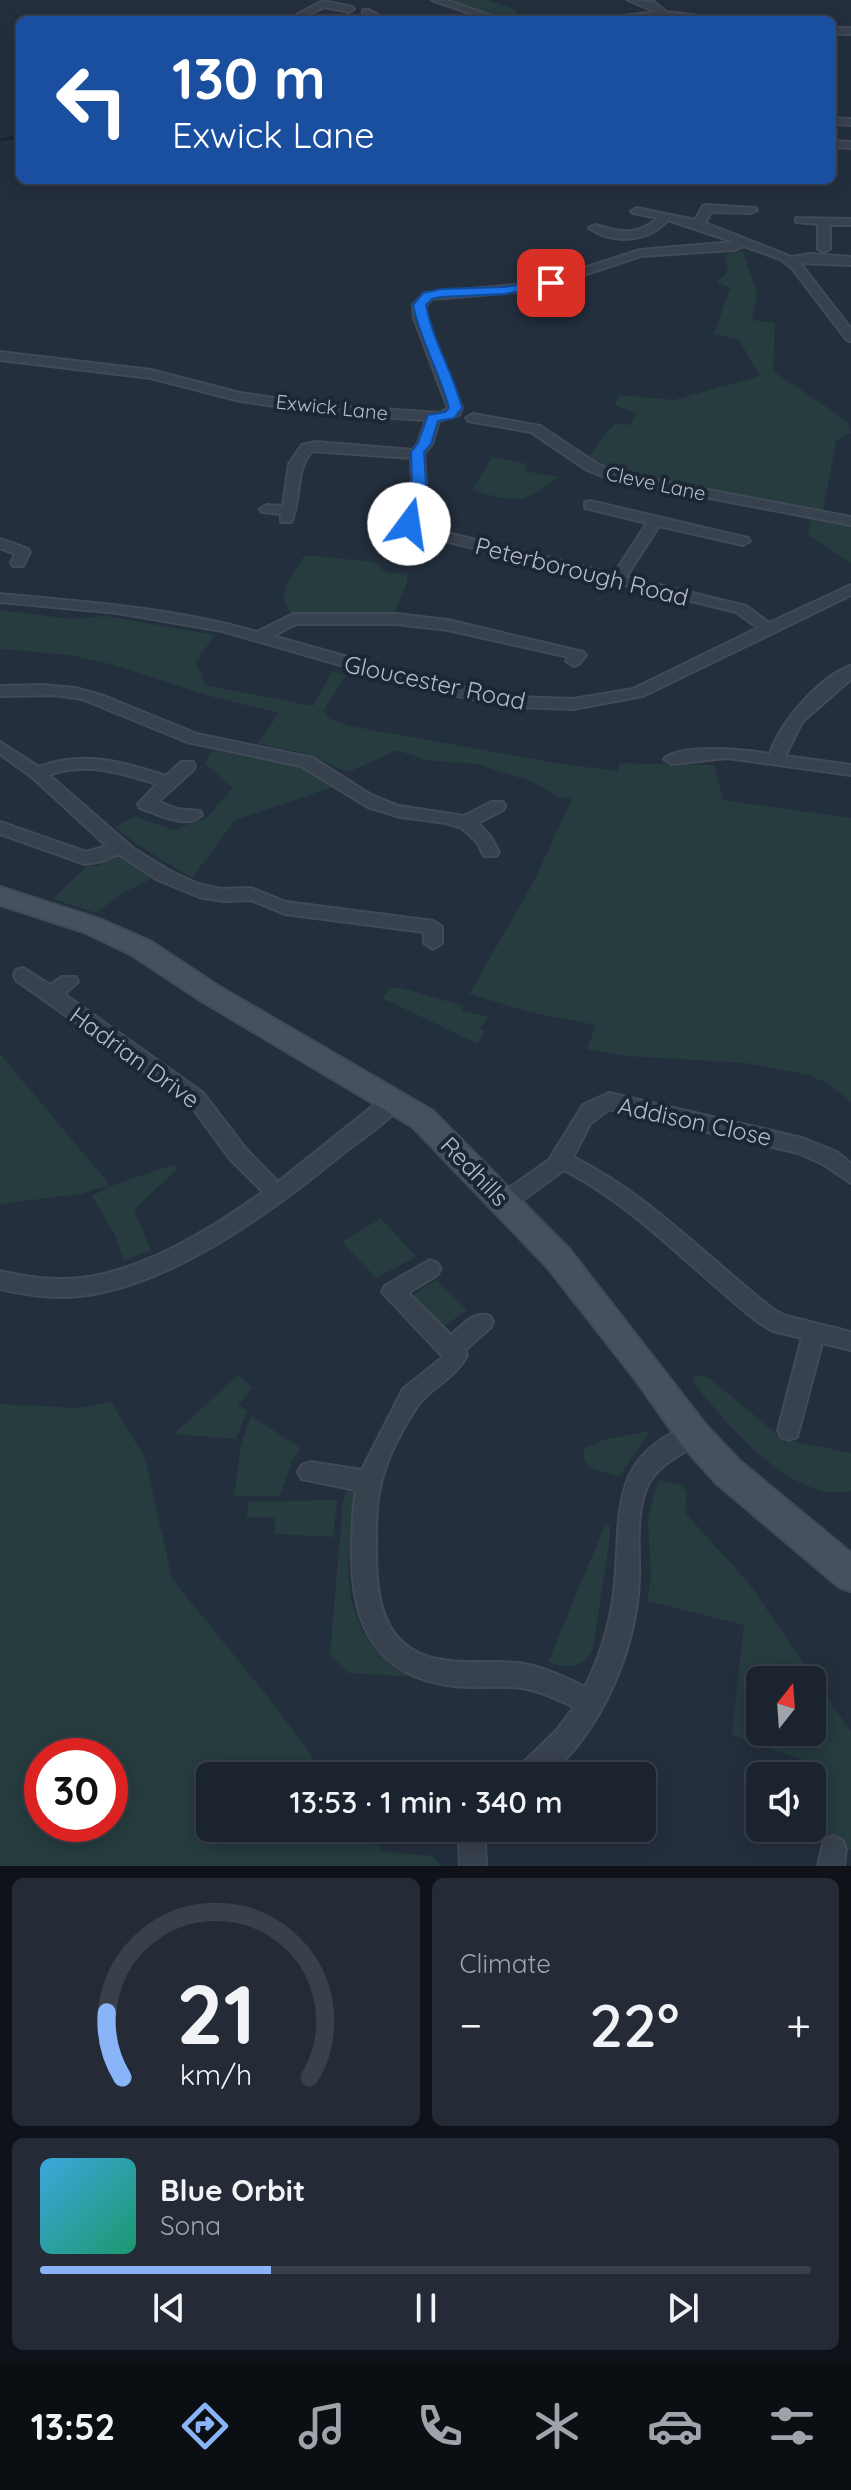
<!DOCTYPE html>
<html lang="en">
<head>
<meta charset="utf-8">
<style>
  :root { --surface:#1b232e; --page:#242b36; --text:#f1f3f6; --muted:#a0a4aa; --line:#39404a; --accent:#8ab4f8 }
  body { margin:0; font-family:Quicksand,sans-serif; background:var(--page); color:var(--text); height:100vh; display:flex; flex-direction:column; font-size:30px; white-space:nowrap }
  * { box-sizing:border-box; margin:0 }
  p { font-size:26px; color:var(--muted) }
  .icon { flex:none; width:44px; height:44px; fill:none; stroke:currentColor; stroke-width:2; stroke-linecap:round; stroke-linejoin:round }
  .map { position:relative; height:1866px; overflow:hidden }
  .details { display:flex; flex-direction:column; gap:12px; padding:12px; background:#0f1319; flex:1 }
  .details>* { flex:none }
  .guide { position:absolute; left:16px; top:16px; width:820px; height:168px; border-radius:12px; box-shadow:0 4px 20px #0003,0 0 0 2px var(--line); background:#1a4fa0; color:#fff; overflow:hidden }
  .needle { width:52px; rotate:17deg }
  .tools { position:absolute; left:746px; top:1666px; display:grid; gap:16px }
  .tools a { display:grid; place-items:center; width:80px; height:80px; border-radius:12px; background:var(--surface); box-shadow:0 4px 20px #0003,0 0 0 2px var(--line); font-size:40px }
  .speed { position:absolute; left:24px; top:1738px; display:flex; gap:16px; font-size:40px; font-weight:700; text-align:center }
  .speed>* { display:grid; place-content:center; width:104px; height:104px; border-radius:50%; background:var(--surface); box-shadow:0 4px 20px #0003,0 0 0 2px var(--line); line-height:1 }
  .speed .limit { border:12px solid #d22; background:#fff; color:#111 }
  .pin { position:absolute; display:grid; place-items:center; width:68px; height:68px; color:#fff; margin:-34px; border-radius:16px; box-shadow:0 4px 12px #0006 }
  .me { position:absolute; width:88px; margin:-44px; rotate:14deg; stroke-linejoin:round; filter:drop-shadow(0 0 6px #0008) }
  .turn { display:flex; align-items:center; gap:28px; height:168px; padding:0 24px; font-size:36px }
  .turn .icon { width:104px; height:104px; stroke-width:2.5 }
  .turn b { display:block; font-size:56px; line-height:68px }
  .big { font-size:60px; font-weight:600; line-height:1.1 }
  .details .card { flex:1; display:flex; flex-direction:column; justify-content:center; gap:12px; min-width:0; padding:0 28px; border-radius:12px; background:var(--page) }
  .details .dial { align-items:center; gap:0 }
  .dial svg { height:208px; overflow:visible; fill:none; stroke:var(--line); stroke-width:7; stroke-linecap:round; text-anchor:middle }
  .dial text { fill:var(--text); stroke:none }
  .song { display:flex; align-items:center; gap:24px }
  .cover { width:96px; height:96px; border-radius:12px; background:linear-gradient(135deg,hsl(200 70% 55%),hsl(160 70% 35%)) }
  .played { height:8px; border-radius:4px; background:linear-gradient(90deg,var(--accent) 30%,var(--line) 30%) }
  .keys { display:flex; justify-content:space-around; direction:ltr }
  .heat { display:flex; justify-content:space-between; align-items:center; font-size:44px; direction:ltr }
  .details .tiles { flex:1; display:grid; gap:12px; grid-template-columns:1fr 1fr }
  .card:last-child { grid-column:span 2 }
  .trip { position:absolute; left:196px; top:1762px; width:460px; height:80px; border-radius:12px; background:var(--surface); box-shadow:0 4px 20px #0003,0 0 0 2px var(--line); font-weight:600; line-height:80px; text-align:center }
  .menu { display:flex; height:128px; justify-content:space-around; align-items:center; background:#0b0e12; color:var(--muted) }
  .menu .icon { width:56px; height:56px }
  .menu .selected { color:var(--accent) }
  .menu b { font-size:36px; color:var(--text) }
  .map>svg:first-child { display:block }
  .green { fill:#263c3f; fill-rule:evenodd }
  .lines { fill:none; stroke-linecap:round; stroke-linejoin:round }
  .stream { stroke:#17263c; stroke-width:3 }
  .street-casing { stroke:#414a57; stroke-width:4 }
  .secondary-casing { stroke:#414a57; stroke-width:4 }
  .street { fill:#38414e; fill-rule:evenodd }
  .secondary { fill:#465061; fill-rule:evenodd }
  .route { fill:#1a73e8; stroke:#114b97; stroke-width:2 }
  .labels { text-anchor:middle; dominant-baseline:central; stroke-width:8; stroke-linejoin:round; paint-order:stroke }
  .far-street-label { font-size:20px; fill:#b4bcc9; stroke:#1d2633 }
  .street-label { font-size:24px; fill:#b4bcc9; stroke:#1d2633 }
</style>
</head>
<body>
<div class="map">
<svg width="851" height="1866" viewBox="0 0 851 1866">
  <rect width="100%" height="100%" fill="#242f3e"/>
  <!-- green -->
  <path class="green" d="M447 0H486L517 10 514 17 505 20Z
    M733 250 743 252 757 293 752 320 775 323 773 371 847 421 851 433 836 441 823 511 650 478 588 461C594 446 604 434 616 423L630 425 636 414 615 405 619 395 674 400 760 376 739 340 714 334 730 288 717 282 728 271 725 256Z
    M492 457 527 464 524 471 558 477C524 506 513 502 472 490Z
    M799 513 851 523V563L808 535 811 521Z
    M305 555 374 562 387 573H407V583L394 613 290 612 283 600 287 583Z
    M0 610 71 619 106 616 215 635 195 663 202 673 204 685 313 706 332 671 346 675 323 711 331 719 350 726 561 764 617 771 620 763 714 765 723 800 851 818V1102L827 1083 805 1074 745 1063 626 1056 587 1049 596 1025 533 1013 469 994 533 883 572 799 557 796 531 781 476 764 426 760 397 750 351 771H345L314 756 258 743 279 713 213 697 114 665 70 655 0 649Z
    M212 750 297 766 332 782 329 784 333 787 235 820 192 878 138 845 115 827 135 816 172 830 206 818 233 788 205 764Z
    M114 855 153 878 123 893 96 913 53 899 87 866H99Z
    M398 987 464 1006 461 1011 488 1017 480 1028 485 1031 478 1044 382 998 390 989Z
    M0 1054 110 1185 80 1194 0 1204Z
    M172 1165 178 1168 134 1210 151 1250 124 1261 115 1235 92 1196 111 1186Z
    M381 1218 416 1257 376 1278 342 1242Z
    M436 1280 467 1310 443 1327 435 1325 407 1299Z
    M238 1375 253 1388 238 1405 247 1411 236 1439 174 1434Z
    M696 1375 709 1378 783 1439 851 1453V1491C791 1505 725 1421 692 1381Z
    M111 1402 145 1458 172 1579 273 1703 326 1776H210V1828H364L381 1851 432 1856 442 1866H0V1404L78 1408ZM42 1756H110V1824H42Z
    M251 1416 301 1448 292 1461 280 1496H234L241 1445Z
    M650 1431 619 1477 589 1467 583 1458 585 1448 603 1440Z
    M658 1480 683 1486 687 1492 685 1513 748 1582 851 1732V1850L807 1832 808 1828H812V1812L822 1767 732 1735 744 1625 647 1601 651 1578 648 1518ZM760 1680H812V1732H760Z
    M348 1490 357 1494C357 1507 361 1525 357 1537 355 1545 350 1551 349 1560 344 1608 369 1664 417 1677L348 1673 330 1655 343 1500Z
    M337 1500 333 1537 274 1534 275 1517H247L248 1502Z
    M605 1525 610 1526 609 1543 593 1649C583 1669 567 1669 548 1662Z"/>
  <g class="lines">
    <!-- stream -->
    <path class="stream" d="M0 140 20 136"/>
    <defs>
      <path id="street" d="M432 0H446L503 20H489Z
        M628 0 654 2 666 12 734 20 662 17 590 20 656 12Z
        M323 1 352 7 354 9 349 12 324 7 304 17 296 15Z
        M363 10H369L387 20H375L363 14Z
        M832 28H851V34H832Z
        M832 118 851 119V125L832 124Z
        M832 141 851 142V148L832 147Z
        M707 205 755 208 757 210 751 213 711 212 705 223 792 257 810 254 851 257V265L800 263 851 329V341L847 340 792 268 780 259 744 246 733 250 641 256 538 290 432 299 425 306 426 318 462 408 459 415 439 421 432 444 424 454 426 484 414 518 419 526 614 574 647 523 585 508V502L590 501 748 538 750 541 743 545 659 526 626 577 746 606 769 623 851 585V595L643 696 573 709 516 707 427 690 222 631 118 613 0 602V594C86 602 173 608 257 632L293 614H396L448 620 583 652 586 655 579 664 574 666 566 661 569 657 448 630 396 624H296L273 636 429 680 516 697 573 699 633 689 758 628 736 612 408 532 400 518 412 484 411 458 312 451C294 471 302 500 291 522H281V514L262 512 260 509 267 505 283 506 289 464 302 445 316 442 413 450 418 443 426 420 329 414 240 401 151 378 0 360V352L151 370 240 393 329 406 441 413 448 408 414 318 413 305 424 293 537 283 640 250 734 242 668 220C648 242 614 245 589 228L595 225C619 232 637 237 658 218L633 213 631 211 637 208 695 220 703 206Z
        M796 218 851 219V225H830V249L824 252 818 249V224L796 222Z
        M473 414 540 426 597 464 618 473 851 517V525L610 479 587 470 531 432 468 421 466 418Z
        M0 539 28 549 30 552 23 566H13L11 563 15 554 0 548Z
        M851 666V679L802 722 785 756 851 765V775L727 758 672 764 664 759C680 743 747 750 770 754 780 723 820 676 851 666Z
        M43 685 75 688 104 696 197 734 313 758 371 795 399 806 464 816 491 802H503L505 806 503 810 478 823 490 836 499 852 496 856H484L477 842 462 828 446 823 400 817 368 807 301 766 187 742 82 699 54 695 0 696V686Z
        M0 742 39 767C83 750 124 762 166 776L181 762H193L195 766 193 770 158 802 177 809 200 811 202 815C187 830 157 814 140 808L138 804 157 784C122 773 86 761 49 775L134 849 170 871 198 884 221 889 251 888 286 902 433 921 442 927V943L433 949 424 943V932L285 914 251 900 225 901 202 898 158 880 118 854 103 861 85 864 0 834V822L86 852 107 846 33 778 0 754Z
        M23 968 50 985 62 977H76L78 982 64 994 203 1093 245 1148 278 1182 388 1094H402L405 1099C395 1118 358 1141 341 1155 273 1211 169 1287 79 1296 52 1299 26 1295 0 1289V1271C27 1277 52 1281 80 1278 141 1272 213 1228 263 1192L231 1160 189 1103 16 980 14 975 16 970Z
        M609 1093 802 1138 837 1152 851 1164V1183L823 1164 798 1153 609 1109 590 1124 573 1157C650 1195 707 1258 774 1310L786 1316 851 1332V1350L822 1343 797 1437 789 1440 781 1437 778 1430 802 1338 773 1331 758 1322C694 1272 638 1208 564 1170L512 1208 505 1210 498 1208 495 1202 498 1196 549 1160 583 1105Z
        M430 1260 437 1263 441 1269 437 1275 408 1293 451 1335C462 1326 474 1310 490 1316L493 1322 490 1328 465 1350 467 1355C455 1380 428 1387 414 1411 400 1433 387 1458 381 1483 376 1503 376 1523 376 1543 376 1587 377 1639 426 1656 455 1666 487 1660 517 1663 541 1666 563 1676 585 1687 600 1657 610 1625 614 1593 623 1518 604 1457 693 1424L701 1427 704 1434 701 1441C683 1454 660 1463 649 1483 634 1511 640 1550 639 1580 636 1650 602 1730 548 1776H515L519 1767 557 1730 574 1707C557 1699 540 1691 522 1688 499 1685 476 1689 454 1686 375 1677 351 1624 352 1551 353 1531 352 1510 356 1490L302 1479 298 1472 302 1465 310 1462 362 1470 403 1389 443 1357 382 1292 385 1286Z
        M464 1828H490L485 1842 486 1866H460L459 1842Z
        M833 1836 842 1840 846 1849 844 1866H818L824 1840Z"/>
      <path id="secondary" d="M0 887 102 920 150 941 218 986 433 1111 570 1250 705 1424 740 1461 851 1553V1591L839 1587 716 1483 681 1444 636 1380 548 1268 413 1127 200 1000 132 955 84 932 0 905Z"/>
    </defs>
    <!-- street casing -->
    <use href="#street" class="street-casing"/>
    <!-- secondary casing -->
    <use href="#secondary" class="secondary-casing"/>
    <!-- street -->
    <use href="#street" class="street"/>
    <!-- secondary -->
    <use href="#secondary" class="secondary"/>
  </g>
  <!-- route -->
  <path class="route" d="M551 279 557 283 555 285 505 294 441 297 432 299 426 305C433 342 453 372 462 408L454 418 438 421 431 444 424 452 426 484 414 518 416 524 414 527H404L400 518 412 484 411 452 418 443 428 415 445 412 449 408C440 372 421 343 413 305L423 293 441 289 505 287Z"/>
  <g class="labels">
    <!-- far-street labels -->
    <g class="far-street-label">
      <text transform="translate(332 407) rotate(6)">Exwick Lane</text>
      <text transform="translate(656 483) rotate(12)">Cleve Lane</text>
    </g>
    <!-- street labels -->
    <g class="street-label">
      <text transform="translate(582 571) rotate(14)">Peterborough Road</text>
      <text transform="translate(435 682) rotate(12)">Gloucester Road</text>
      <text transform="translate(135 1057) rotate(36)">Hadrian Drive</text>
      <text transform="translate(695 1121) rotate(12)">Addison Close</text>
      <text transform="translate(475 1171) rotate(46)">Redhills</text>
    </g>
  </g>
</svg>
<div class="tools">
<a><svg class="needle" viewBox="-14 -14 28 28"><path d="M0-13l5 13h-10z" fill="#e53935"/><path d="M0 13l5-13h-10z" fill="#a0a4aa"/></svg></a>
<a><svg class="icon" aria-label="sound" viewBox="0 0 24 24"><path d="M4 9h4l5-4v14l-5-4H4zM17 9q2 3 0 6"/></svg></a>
</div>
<div class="speed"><div class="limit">30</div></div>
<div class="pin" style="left:551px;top:283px;background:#d93025"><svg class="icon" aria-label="arrive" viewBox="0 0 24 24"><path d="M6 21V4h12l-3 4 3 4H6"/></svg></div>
<svg class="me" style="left:409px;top:524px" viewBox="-20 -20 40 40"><circle r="19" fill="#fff"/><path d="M0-13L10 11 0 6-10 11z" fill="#1a73e8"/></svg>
<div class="trip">13:53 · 1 min · 340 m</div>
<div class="guide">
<div class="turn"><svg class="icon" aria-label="left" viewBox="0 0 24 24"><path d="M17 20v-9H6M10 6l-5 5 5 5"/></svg><div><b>130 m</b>Exwick Lane</div></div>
</div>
</div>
<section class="details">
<div class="tiles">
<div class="card dial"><svg viewBox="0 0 100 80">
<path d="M14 69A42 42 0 1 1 86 69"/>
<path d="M14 69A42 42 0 0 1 8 44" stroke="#8ab4f8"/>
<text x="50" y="56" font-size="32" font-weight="700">21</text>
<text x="50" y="72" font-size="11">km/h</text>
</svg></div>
<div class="card"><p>Climate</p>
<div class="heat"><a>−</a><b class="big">22°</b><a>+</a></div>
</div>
<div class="card">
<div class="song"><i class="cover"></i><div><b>Blue Orbit</b><p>Sona</p></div></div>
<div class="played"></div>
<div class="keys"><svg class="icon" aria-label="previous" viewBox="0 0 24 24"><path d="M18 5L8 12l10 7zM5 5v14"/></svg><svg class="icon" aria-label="pause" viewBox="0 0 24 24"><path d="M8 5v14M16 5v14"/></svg><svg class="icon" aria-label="next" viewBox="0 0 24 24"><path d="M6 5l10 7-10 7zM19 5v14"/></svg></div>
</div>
</div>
</section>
<nav class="menu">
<b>13:52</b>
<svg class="icon selected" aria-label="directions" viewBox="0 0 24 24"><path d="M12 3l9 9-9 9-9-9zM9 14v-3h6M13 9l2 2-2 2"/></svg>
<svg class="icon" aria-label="music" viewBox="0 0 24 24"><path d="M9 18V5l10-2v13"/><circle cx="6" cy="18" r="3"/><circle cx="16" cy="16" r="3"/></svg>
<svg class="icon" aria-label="phone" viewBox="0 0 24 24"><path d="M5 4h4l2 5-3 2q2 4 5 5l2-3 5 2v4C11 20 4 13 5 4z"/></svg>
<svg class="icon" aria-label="climate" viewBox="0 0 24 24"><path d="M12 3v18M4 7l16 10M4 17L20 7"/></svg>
<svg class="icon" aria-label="car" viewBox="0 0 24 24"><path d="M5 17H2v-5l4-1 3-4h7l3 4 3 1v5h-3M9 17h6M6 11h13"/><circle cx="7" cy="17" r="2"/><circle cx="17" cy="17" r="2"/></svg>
<svg class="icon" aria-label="filters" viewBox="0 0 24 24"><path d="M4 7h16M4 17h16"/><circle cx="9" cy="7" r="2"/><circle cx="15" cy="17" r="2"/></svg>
</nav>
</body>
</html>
